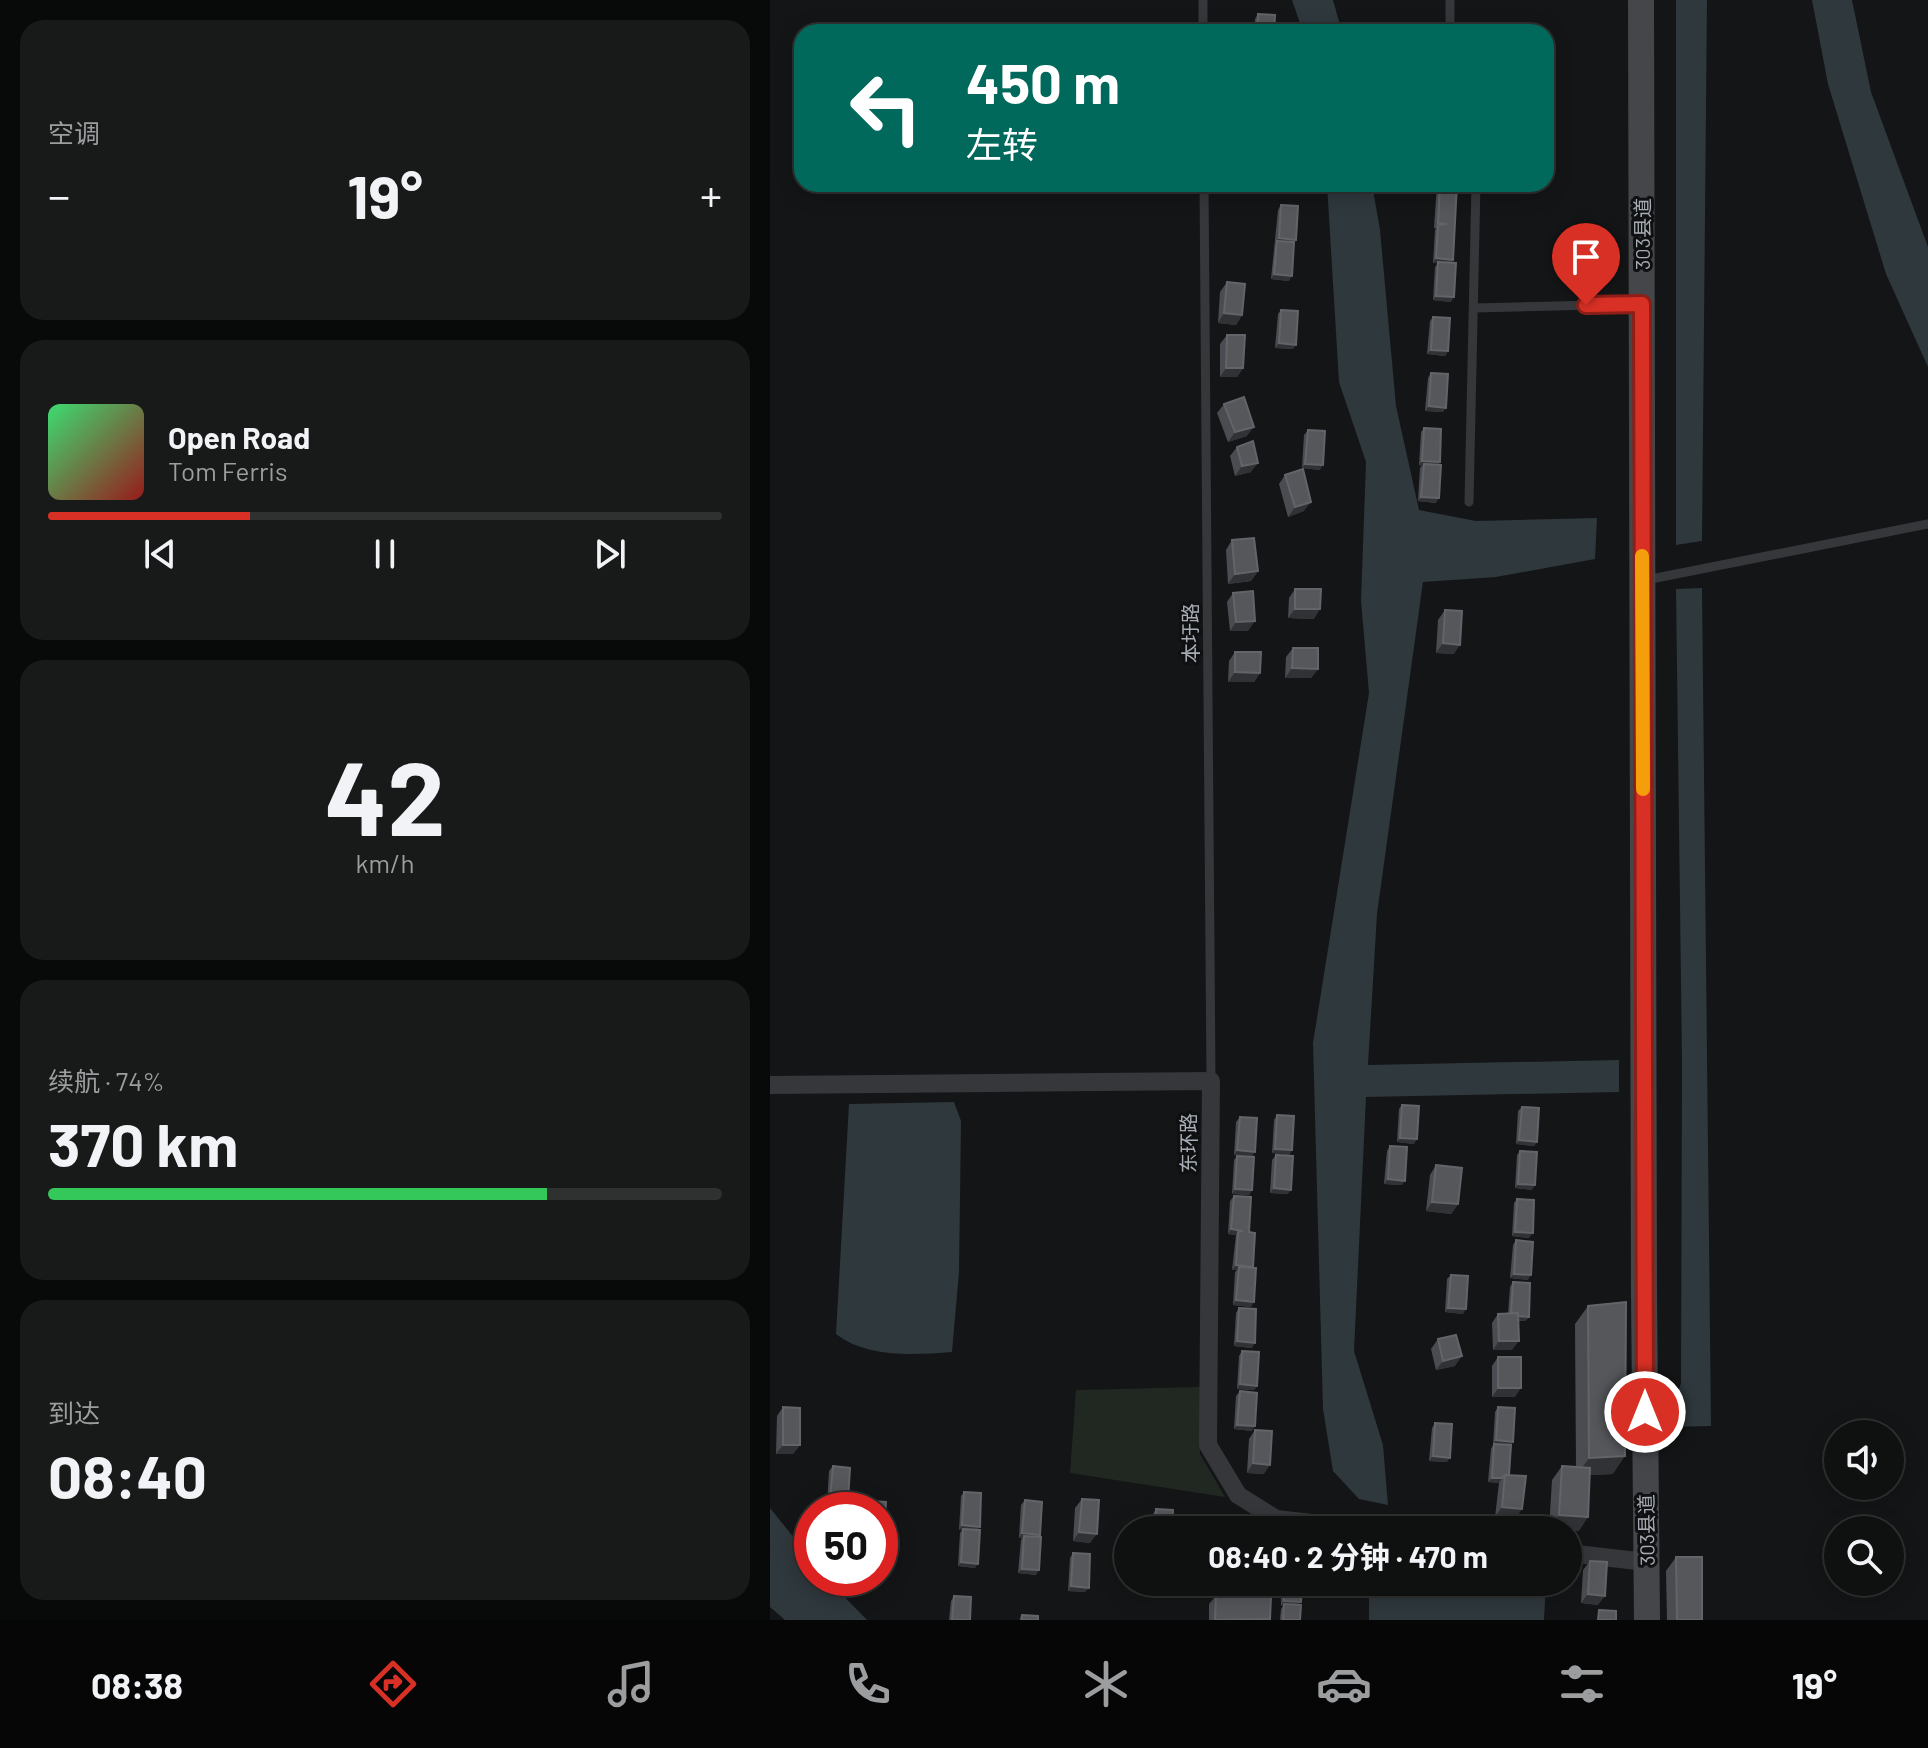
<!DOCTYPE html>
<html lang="zh">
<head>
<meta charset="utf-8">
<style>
  :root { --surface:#0f1010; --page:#181919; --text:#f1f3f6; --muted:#9b9d9f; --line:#2f3030; --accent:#d93025 }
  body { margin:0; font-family:Barlow,"Noto Sans SC",sans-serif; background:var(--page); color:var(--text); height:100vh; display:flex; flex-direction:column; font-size:30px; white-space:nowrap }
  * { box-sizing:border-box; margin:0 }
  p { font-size:26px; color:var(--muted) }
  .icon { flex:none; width:44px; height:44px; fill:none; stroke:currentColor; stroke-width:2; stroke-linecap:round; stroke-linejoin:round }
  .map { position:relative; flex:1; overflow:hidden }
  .details { display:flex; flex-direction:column; gap:20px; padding:20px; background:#080909; width:770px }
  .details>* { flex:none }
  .banner { position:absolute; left:24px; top:24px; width:760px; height:168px; border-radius:24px; box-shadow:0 4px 20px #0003,0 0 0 2px var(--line); background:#00695c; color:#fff; overflow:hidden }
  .controls { position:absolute; left:1054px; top:1420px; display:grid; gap:16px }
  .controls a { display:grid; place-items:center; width:80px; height:80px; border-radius:50%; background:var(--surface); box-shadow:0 4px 20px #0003,0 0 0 2px var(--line); font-size:40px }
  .speed { position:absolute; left:24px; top:1492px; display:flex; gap:16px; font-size:40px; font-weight:700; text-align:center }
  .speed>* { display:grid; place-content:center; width:104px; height:104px; border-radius:50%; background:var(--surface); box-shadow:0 4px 20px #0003,0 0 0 2px var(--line); line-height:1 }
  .speed .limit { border:12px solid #d22; background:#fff; color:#111 }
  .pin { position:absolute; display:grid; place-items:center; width:68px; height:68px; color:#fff; margin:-82px -34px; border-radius:50% 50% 50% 0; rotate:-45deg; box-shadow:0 0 8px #0007 }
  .pin .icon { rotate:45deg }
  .me { position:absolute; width:88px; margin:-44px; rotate:0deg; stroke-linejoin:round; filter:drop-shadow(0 0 6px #0008) }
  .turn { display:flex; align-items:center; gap:28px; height:168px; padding:0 40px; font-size:36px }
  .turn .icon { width:104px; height:104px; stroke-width:2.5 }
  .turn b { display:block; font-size:56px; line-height:68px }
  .big { font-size:60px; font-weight:700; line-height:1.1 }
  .details .card { flex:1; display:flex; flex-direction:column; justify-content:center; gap:12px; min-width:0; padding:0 28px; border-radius:24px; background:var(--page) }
  .details .dial { align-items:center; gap:0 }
  .dial b { font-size:104px; line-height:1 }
  .song { display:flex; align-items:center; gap:24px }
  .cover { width:96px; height:96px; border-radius:12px; background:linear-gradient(135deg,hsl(140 70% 55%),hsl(0 70% 35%)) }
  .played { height:8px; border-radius:4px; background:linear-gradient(90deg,var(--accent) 30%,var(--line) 30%) }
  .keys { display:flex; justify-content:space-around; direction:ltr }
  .heat { display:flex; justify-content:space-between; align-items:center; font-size:44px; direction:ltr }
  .charge { height:12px; border-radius:6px; background:linear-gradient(90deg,#34c759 74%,var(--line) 0) }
  .trip { position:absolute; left:344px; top:1516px; width:468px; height:80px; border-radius:40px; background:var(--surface); box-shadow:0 4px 20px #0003,0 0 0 2px var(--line); font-weight:700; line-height:80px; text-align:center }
  .tabs { display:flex; height:128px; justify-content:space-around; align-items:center; background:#060606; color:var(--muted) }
  .tabs .icon { width:56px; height:56px }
  .tabs .selected { color:var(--accent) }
  .tabs b { font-size:36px; color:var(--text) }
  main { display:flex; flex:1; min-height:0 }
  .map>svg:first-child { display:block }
  .green { fill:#212821 }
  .water { fill:#2f383d }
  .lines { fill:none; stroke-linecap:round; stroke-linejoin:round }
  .lane { stroke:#36373b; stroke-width:9 }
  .street { stroke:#36373b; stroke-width:18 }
  .secondary { stroke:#44464a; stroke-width:26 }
  .wall { fill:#4b4c51 }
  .shaded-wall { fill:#313235 }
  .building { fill:#55575b; stroke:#626469; stroke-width:2 }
  .route-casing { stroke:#8d1f18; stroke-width:20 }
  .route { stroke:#d93025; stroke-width:14 }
  .slow { stroke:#f59e0b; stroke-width:14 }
  .labels { text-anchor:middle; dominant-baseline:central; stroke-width:6; stroke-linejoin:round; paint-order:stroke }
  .street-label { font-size:20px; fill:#a8adb5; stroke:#0f1011 }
</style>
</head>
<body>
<main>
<section class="details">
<div class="card"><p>空调</p>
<div class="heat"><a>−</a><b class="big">19°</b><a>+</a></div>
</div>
<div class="card">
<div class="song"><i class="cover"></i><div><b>Open Road</b><p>Tom Ferris</p></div></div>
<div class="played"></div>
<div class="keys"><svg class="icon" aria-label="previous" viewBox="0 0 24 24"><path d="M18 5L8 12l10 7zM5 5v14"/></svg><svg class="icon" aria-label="pause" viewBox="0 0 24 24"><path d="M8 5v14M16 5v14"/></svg><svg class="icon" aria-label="next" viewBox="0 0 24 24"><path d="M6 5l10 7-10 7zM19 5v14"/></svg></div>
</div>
<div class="card dial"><b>42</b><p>km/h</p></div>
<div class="card"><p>续航 · 74%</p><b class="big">370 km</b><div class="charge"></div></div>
<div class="card"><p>到达</p><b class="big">08:40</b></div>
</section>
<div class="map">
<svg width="1158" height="1620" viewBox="0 0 1158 1620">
  <rect width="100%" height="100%" fill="#141516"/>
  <!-- green -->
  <path class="green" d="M430 1387V1454L455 1497 300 1473 306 1390Z"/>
  <!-- water -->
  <path class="water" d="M522 0H563L572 32H533Z
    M906 0H937L932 541 906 545Z
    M1042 0H1082L1101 92 1158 247V367L1116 274 1058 84Z
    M557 184H602L610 230 626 406 649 510 706 521 827 518 825 559 726 577 653 582 607 914 598 1065 849 1060V1092L596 1097 584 1351 613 1445 618 1505 589 1499 563 1471 553 1409 543 1043 599 693 591 601 596 462 569 382Z
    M932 588 941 1426 897 1427 911 1383 912 1062 906 589Z
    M184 1102 191 1121 189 1272 182 1352C144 1355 97 1358 66 1334L79 1104Z
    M0 1508 42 1560V1578H56L97 1620H15L0 1607Z
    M599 1582H776L774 1620H599Z"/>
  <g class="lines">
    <!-- lane -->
    <path class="lane" d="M433 0V32
      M680 0V27L686 32
      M434 184 441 1081
      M703 308 868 304
      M699 502 706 184
      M876 580 1158 524"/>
    <!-- street -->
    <path class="street" d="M0 1085 441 1081 438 1445 468 1495 506 1519 604 1530
      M798 1553 876 1562"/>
    <!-- secondary -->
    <path class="secondary" d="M871 0 874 1293 877 1620"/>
  </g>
  <!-- wall -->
  <path class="wall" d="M488 14 504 32H484L485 19Z
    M667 184H687L683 260 681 263V302L663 300 665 267 668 263H663L665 230 666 228H664Z
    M511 205 526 240 524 244 519 281 501 279 508 210Z
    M457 282 472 315 466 325 448 323 450 292Z
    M511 310 523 349 505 348 508 314Z
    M663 317 678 351 675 356 657 354 660 321Z
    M457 335 473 368 467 377H450V344Z
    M661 373 673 412 655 411 658 378Z
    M454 404 477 436 458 442 447 413Z
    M654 428 670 462 668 465 666 503 648 501 650 468 652 466 649 465 651 432Z
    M538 430 550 470 532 468 534 435Z
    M467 447 481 472 465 476 460 456Z
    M515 475 534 511 518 517 509 484Z
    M462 540 488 571 481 581 458 584 456 550Z
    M525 589 544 619 518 618 519 598Z
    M463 593 478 631H460L457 602Z
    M675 610 684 654 666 653 668 620Z
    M523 648 548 669 541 678H515L516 657Z
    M465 652 490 673 484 682H458L459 661Z
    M632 1105 644 1144 627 1142 629 1109Z
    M752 1107 767 1142 764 1146 746 1144 748 1111Z
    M507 1115 522 1150 519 1155 502 1153 504 1120Z
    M470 1117 482 1157V1190L479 1195 462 1194 464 1160 467 1156H480L464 1155 466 1122Z
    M620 1146 632 1185 614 1184 617 1151Z
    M750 1151 762 1190 745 1188 747 1155Z
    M506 1155 518 1194 500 1193 502 1160Z
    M666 1165 688 1204 681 1214 656 1211 660 1175Z
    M464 1196 479 1232 483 1267 481 1307 463 1305 465 1272 467 1270H462L466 1235 458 1234 460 1201Z
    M747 1199 759 1238 742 1236 744 1203Z
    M746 1240 758 1280 740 1278 743 1245Z
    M681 1275 693 1314 675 1312 677 1279Z
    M743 1282 759 1317 755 1321H748L742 1350H723L722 1323 728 1314H738L740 1287Z
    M818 1306 843 1474 820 1475 809 1531 779 1529 782 1480 792 1466 806 1467 805 1324Z
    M469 1308 482 1348 464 1346 466 1313Z
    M668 1339 685 1366 666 1370 661 1349Z
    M472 1351 487 1386 484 1390 467 1389 469 1356Z
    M728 1357 745 1397H722V1366Z
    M470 1391 482 1431 464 1429 466 1396Z
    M13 1407 30 1445 23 1454H6L7 1416Z
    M728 1407 743 1442 741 1445 739 1475 752 1509 745 1518 725 1517 729 1483 718 1482 721 1449 723 1445 725 1412Z
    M665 1423 677 1462 659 1461 662 1428Z
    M485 1430 494 1474 477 1473 479 1439Z
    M63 1466 75 1506 57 1504 59 1471Z
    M194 1492 207 1530 205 1568 188 1566 190 1533 192 1530H189L191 1496Z
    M312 1499 320 1543 303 1541 305 1508Z
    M255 1500 270 1535 266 1575 248 1573 251 1540 252 1538H249L251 1505Z
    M386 1509 402 1530H379L380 1519Z
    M455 1519 472 1530H449Z
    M303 1553 315 1592 298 1591 300 1558Z
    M906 1557 932 1620H897L896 1571Z
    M820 1561 828 1605 811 1603 813 1570Z
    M445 1582H468L465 1596 500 1619V1620H439V1604L444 1598Z
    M511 1582H532L528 1605 530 1620H510L511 1609 513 1606H511Z
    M184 1596 200 1620H179L181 1601Z"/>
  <!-- shaded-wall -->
  <path class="shaded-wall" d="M509 238 526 240 523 245 505 243Z
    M666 258 683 260 680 264 663 263Z
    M504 274 522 276 519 281 501 279Z
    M666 296 684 297 681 302 663 300Z
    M454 313 472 315 466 325 448 323Z
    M509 343 526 345 523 349 505 348Z
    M661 350 678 351 675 356 657 354Z
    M456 368H473L467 377H450Z
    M659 406 676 408 673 412 655 411Z
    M484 427 477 436 458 442 465 432Z
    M652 461 670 462 666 467 654 464 652 466 649 465Z
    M488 463 481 472 465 476 472 466Z
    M535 464 553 465 550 470 532 468Z
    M651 497 669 498 666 503 648 501Z
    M541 502 534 511 518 517 525 507Z
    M488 571 481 581 458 584 465 574Z
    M525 609H550L544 619 518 618Z
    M485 621 478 631H460L466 622Z
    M673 643 690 645 684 654 666 653Z
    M522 668 548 669 541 678H515Z
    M465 672 490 673 484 682H458Z
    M630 1138 647 1139 644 1144 627 1142Z
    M749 1140 767 1142 764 1146 746 1144Z
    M505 1149 522 1150 519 1155 502 1153Z
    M467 1150 485 1152 482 1157 464 1155Z
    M618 1179 635 1181 632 1185 614 1184Z
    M748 1184 765 1185 762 1190 745 1188Z
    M504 1188 521 1190 518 1194 500 1193Z
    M465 1189 482 1190 479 1195 462 1194Z
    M662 1202 688 1204 681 1214 656 1211Z
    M461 1229 473 1231 468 1232 466 1235 458 1234Z
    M745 1232 763 1233 759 1238 742 1236Z
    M466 1265 483 1267 480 1271 469 1267 467 1270H462Z
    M744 1274 761 1275 758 1280 740 1278Z
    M466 1300 484 1302 481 1307 463 1305Z
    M678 1308 696 1309 693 1314 675 1312Z
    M741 1315 759 1317 755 1321 738 1320Z
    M467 1341 485 1343 482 1348 464 1346Z
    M729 1341H749L742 1350H723Z
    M692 1356 685 1366 666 1370 673 1361Z
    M470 1384 487 1386 484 1390 467 1389Z
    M728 1388H751L745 1397H722Z
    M467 1425 485 1426 482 1431 464 1429Z
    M726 1440 743 1442 740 1446 723 1445Z
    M13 1445H30L23 1454H6Z
    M663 1456 680 1458 677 1462 659 1461Z
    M855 1456 843 1474 806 1476 819 1458Z
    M483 1463 500 1465 494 1474 477 1473Z
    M722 1478H732L729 1483 718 1482Z
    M60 1499 78 1501 75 1506 57 1504Z
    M732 1507 752 1509 745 1518 725 1517Z
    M789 1515 818 1517 809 1531 779 1529Z
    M192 1525 210 1527 206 1531 189 1530Z
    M309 1532 327 1534 320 1543 303 1541Z
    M252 1533 270 1535 267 1540 254 1536 252 1538H249Z
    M191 1562 208 1564 205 1568 188 1566Z
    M252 1569 269 1570 266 1575 248 1573Z
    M301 1586 319 1588 315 1592 298 1591Z
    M450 1590 468 1592 461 1601 446 1596Z
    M818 1594 835 1596 828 1605 811 1603Z
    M514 1601 531 1602 527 1606H511Z"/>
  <!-- building -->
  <path class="building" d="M488 14 505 15 504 32H487Z
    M661 23 680 25 679 32H661Z
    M670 184H687L683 260 666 258 668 225 677 224 668 223Z
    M511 205 528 206 526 240 509 238Z
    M507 241 524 242 522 276 504 274Z
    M668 262 686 263 684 297 666 296Z
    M457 282 475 284 472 315 454 313Z
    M511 310 528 311 526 345 509 343Z
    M663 317 680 318 678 351 661 350Z
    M457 335H475L473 368H456Z
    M661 373 678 374 676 408 659 406Z
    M474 397 484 427 465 432 454 404Z
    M654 428 671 429 670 462 652 461Z
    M538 430 555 431 553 465 535 464Z
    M483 441 488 463 472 466 467 447Z
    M654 464 671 465 669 498 651 497Z
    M533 469 541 502 525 507 515 475Z
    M484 538 488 571 465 574 462 540Z
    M525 589H551L550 609H525Z
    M483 591 485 621 466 622 463 593Z
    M675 610 692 611 690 645 673 643Z
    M523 648H548V669L522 668Z
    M465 652H491L490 673 465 672Z
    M632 1105 649 1106 647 1139 630 1138Z
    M752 1107 769 1108 767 1142 749 1140Z
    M507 1115 524 1116 522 1150 505 1149Z
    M470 1117 487 1118 485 1152 467 1150Z
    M620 1146 637 1147 635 1181 618 1179Z
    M750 1151 767 1152 765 1185 748 1184Z
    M506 1155 523 1156 521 1190 504 1188Z
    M467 1156 484 1157 482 1190 465 1189Z
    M666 1165 692 1168 688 1204 662 1202Z
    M464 1196 481 1197 479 1232 485 1233 483 1267 466 1265 468 1232 473 1231 461 1229Z
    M747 1199 764 1200 763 1233 745 1232Z
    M746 1240 763 1242 761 1275 744 1274Z
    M469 1267 486 1268 484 1302 466 1300Z
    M681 1275 698 1276 696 1309 678 1308Z
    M743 1282 760 1283 759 1317 748 1316V1313H741Z
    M856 1302 855 1456 819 1458 818 1306Z
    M469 1308 486 1309 485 1343 467 1341Z
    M748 1313 749 1341H729L728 1314Z
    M686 1335 692 1356 673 1361 668 1339Z
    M472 1351 489 1352 487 1386 470 1384Z
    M728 1357H751V1388H728Z
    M470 1391 487 1393 485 1426 467 1425Z
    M13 1407 30 1408V1445H13Z
    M728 1407 745 1408 743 1442 726 1440Z
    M665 1423 682 1424 680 1458 663 1456Z
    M485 1430 502 1431 500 1465 483 1463Z
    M724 1444 741 1445 739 1475H735L732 1478H722Z
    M63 1466 80 1468 78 1501 60 1499Z
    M792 1466 820 1468 818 1517 789 1515Z
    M735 1475 756 1476 752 1509 732 1507Z
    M194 1492 211 1493 210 1527 192 1525Z
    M312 1499 329 1500 327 1534 309 1532Z
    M255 1500 272 1502 270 1535 252 1533Z
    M99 1501 116 1502 114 1536 110 1535V1510H98Z
    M386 1509 403 1510 402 1530H385Z
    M455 1519 472 1520V1530H455Z
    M193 1529 210 1530 208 1564 191 1562Z
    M254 1536 271 1537 269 1570 252 1569Z
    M303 1553 320 1554 319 1588 301 1586Z
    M906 1557H932V1620H907Z
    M820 1561 837 1562 835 1596 818 1594Z
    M451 1582H468V1592L450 1590Z
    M514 1582H532L531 1602 514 1601Z
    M446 1595 501 1597 500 1619 445 1620Z
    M184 1596 201 1597 200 1620H182Z
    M514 1604 531 1605 530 1620H513Z
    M829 1610 846 1611V1620H828Z
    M252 1615 268 1616V1620H251Z"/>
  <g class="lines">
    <defs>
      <path id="route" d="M816 305 872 304 875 1412"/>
    </defs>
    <!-- route casing -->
    <use href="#route" class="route-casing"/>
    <!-- route -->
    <use href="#route" class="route"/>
    <!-- slow -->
    <path class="slow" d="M872 556 873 789"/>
  </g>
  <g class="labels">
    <!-- street labels -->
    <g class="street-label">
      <text transform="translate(872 234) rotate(-90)">303县道</text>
      <text transform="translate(420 633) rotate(-90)">本圩路</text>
      <text transform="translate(418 1143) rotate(-90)">东环路</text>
      <text transform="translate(876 1530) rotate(-91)">303县道</text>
    </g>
  </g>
</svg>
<div class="controls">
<a><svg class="icon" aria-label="sound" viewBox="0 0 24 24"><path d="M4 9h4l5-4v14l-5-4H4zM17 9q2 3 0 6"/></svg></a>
<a><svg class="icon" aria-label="search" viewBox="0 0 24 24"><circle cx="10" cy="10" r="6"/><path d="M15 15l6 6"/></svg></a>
</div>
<div class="speed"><div class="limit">50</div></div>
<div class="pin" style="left:816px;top:305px;background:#d93025"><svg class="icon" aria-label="arrive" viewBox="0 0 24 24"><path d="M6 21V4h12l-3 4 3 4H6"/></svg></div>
<svg class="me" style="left:875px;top:1412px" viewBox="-20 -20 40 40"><circle r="17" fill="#d93025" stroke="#fff" stroke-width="3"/><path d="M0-11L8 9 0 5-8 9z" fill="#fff"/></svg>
<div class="trip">08:40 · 2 分钟 · 470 m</div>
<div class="banner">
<div class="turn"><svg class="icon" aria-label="left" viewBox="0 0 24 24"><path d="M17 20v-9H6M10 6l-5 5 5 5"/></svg><div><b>450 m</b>左转</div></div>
</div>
</div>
</main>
<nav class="tabs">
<b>08:38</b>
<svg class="icon selected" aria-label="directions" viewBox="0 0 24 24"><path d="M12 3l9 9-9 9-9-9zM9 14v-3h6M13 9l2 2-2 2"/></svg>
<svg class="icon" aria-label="music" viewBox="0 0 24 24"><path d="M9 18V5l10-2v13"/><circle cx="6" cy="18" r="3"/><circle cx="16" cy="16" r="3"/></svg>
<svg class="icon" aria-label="phone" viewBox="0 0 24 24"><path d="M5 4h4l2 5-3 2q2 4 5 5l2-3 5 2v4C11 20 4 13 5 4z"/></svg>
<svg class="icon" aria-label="climate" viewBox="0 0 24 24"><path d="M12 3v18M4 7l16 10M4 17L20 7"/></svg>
<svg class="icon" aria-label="car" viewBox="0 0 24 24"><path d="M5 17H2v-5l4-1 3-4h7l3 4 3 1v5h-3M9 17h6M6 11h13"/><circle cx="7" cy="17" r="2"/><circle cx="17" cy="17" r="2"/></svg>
<svg class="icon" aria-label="filters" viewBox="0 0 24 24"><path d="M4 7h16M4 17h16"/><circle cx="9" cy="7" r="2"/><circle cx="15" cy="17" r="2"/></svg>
<b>19°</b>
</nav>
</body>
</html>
